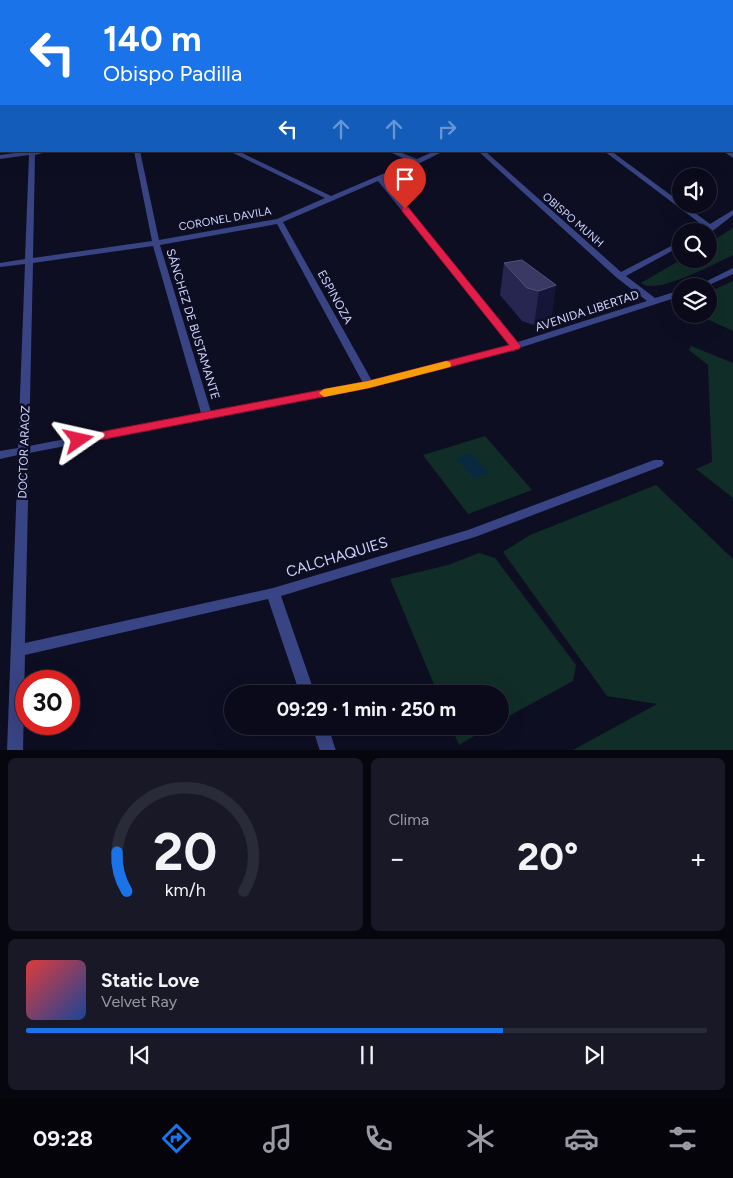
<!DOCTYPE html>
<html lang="es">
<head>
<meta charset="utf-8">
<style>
  :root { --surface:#0a0a1a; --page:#181827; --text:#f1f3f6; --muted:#999aa2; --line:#2a2b39; --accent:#1a73e8 }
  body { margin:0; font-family:Figtree,sans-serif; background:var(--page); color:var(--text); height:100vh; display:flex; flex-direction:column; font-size:19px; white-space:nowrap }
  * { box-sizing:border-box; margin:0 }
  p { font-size:16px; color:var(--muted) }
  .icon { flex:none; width:28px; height:28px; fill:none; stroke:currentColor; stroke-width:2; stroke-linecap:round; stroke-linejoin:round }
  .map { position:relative; height:750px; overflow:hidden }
  .panel { display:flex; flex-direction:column; gap:8px; padding:8px; background:#06060e; flex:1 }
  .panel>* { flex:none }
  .banner { position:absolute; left:0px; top:0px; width:734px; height:152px; box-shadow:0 5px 20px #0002,0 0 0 1px var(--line); background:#1a73e8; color:#fff; overflow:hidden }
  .controls { position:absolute; left:672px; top:168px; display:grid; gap:10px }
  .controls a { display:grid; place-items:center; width:45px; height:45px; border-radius:50%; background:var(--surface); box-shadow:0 5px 20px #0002,0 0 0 1px var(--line); font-size:25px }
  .speed { position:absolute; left:15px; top:670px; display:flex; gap:10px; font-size:25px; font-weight:700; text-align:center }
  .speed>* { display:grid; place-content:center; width:65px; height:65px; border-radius:50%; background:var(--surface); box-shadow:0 5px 20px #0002,0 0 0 1px var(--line); line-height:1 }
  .speed .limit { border:8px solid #d22; background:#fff; color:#111 }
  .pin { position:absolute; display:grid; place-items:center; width:42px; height:42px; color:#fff; margin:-51px -21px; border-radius:50% 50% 50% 0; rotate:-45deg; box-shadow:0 0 5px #0007 }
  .pin .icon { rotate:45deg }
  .me { position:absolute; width:55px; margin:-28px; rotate:79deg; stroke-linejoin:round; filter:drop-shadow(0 0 4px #0008) }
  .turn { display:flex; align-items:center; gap:18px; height:105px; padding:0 20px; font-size:22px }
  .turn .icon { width:65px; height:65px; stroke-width:2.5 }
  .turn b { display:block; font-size:35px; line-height:42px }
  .lanes { display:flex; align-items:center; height:48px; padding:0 20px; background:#0003; justify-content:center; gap:25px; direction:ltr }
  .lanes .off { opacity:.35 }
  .big { font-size:38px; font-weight:700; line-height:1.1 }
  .panel .tile { flex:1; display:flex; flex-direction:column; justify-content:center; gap:8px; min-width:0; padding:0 18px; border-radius:8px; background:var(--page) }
  .panel .dial { align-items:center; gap:0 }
  .dial svg { height:130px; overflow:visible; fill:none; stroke:var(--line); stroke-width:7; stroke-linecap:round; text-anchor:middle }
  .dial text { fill:var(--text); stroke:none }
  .song { display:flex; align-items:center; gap:15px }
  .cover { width:60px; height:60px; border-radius:8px; background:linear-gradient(135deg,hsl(0 70% 55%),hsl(220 70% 35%)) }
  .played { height:5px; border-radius:2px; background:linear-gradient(90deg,var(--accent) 70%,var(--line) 70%) }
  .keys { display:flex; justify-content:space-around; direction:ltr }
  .heat { display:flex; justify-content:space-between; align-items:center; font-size:28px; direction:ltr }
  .panel .tiles { flex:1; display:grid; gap:8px; grid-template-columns:1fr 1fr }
  .tile:last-child { grid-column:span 2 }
  .trip { position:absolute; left:224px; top:685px; width:285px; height:50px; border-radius:25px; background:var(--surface); box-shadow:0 5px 20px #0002,0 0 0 1px var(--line); font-weight:700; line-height:50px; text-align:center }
  .menu { display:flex; height:80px; justify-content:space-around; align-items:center; background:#04040a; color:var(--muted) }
  .menu .icon { width:35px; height:35px }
  .menu .selected { color:var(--accent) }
  .menu b { font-size:22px; color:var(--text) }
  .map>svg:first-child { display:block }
  .green { fill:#112d27 }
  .water { fill:#092941 }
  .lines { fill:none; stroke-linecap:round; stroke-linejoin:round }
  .minor { fill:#384483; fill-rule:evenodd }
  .tertiary { fill:#384483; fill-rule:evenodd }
  .wall { fill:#272651 }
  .shaded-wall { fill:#151537 }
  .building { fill:#393964; stroke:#51517c }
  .route { fill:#e11d48; stroke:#92132f }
  .slow { fill:#f59e0b }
  .labels { text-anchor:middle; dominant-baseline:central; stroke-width:5; stroke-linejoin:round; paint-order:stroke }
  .far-street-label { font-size:11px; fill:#d0d4ff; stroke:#0e0e23 }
  .street-label { font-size:12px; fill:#d0d4ff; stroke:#0e0e23 }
  .near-street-label { font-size:15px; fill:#d0d4ff; stroke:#0e0e23 }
</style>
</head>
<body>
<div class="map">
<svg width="733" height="751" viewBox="0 0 733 751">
  <rect width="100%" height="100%" fill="#0e0e23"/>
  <!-- green -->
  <path class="green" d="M733 228V255C716 263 655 296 641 283L682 259H709V243Z
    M733 281V331L696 314H709V297L717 299 709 294V292Z
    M691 346 733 363V498L696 469 712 462 708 365 689 350Z
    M485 436 532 490 468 514 423 455Z
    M656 485 733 559V750H573L657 704 607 696 503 552 530 535Z
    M479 553 495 558 576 665 573 681 500 721V694H438L390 579 448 565Z
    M451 726H491L459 745Z"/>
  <!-- water -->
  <path class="water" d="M470 453 490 473 475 479 456 459Z"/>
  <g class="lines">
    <!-- minor -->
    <path class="minor" d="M732 59H733V63H732Z
      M0 95H1V99H0Z
      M732 121H733V125H732Z
      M30 151H51L35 155 33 258 152 241 134 151H140L159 240 277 219 325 198 229 151H238L331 196 411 162 388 151H397L417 159 435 151H444L420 163 384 178 518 342 647 301 617 278 478 151H485L621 272 681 241V246L626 276 655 298 681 290V296L519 348 369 388 29 453 25 643 273 588 468 530 654 460H662L664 463 662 466 475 537 281 596 315 694H300L268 599 25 655 23 751H7L18 455 0 459V451L18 448 25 264 0 267V263L25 259 29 155 0 159V155ZM378 181 510 345 372 381 283 222ZM277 224 363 383 211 412 160 245ZM153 246 201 413 29 446 33 263Z
      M604 151H611L710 224 733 210V215L714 230 709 232 701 231 705 227Z
      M723 151H731L733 153V158Z
      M733 268V274L707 286H697Z
      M312 726H328L336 751H320Z"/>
    <!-- tertiary -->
    <path class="tertiary" d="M0 44H1V46H0Z"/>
  </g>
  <!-- wall -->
  <path class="wall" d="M504 263 556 285 551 319 534 325 522 321 500 295Z"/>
  <!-- shaded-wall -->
  <path class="shaded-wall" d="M556 285 551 319 534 325 539 291Z"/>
  <!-- building -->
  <path class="building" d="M427 0H510L515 1H422Z
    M522 260 556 285 539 291 527 288 504 263Z"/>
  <!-- route -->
  <path class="route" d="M402 207H408L519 344 521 346 519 349 369 388 79 444 75 443 73 440 75 437 79 436 368 381 509 345 402 211Z"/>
  <!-- slow -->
  <path class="slow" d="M446 361 450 362 451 365 450 367 369 388 324 397 319 393 324 389 368 381Z"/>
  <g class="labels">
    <!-- far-street labels -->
    <g class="far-street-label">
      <text transform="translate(225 219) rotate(-10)">CORONEL DAVILA</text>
      <text transform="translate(573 220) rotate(41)">OBISPO MUNH</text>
    </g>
    <!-- street labels -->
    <g class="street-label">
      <text transform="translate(335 297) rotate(61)">ESPINOZA</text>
      <text transform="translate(587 311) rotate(-18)">AVENIDA LIBERTAD</text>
      <text transform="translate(193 324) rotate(73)">SÁNCHEZ DE BUSTAMANTE</text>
      <text transform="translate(24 452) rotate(-88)">DOCTOR ARAOZ</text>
    </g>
    <!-- near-street labels -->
    <g class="near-street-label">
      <text transform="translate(337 557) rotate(-17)">CALCHAQUIES</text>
    </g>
  </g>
</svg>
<div class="controls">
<a><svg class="icon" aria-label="sound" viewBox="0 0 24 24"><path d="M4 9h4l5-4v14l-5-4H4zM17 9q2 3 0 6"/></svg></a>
<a><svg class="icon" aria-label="search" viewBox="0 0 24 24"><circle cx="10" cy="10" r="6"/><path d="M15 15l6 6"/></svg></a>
<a><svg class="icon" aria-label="layers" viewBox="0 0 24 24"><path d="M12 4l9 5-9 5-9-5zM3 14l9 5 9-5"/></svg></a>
</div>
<div class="speed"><div class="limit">30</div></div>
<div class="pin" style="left:405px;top:209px;background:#d93025"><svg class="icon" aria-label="arrive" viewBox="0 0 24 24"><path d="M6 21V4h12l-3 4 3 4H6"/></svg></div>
<svg class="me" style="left:79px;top:440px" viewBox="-20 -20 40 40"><path d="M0-17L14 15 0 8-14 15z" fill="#e11d48" stroke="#fff" stroke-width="4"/></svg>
<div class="trip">09:29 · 1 min · 250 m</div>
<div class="banner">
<div class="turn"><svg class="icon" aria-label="left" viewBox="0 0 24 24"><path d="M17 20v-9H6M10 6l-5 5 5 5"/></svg><div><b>140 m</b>Obispo Padilla</div></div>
<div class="lanes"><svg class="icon" aria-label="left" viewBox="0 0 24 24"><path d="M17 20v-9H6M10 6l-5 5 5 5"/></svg><svg class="icon off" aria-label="ahead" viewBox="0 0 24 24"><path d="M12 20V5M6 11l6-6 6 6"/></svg><svg class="icon off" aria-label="ahead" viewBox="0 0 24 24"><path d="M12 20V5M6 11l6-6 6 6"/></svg><svg class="icon off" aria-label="right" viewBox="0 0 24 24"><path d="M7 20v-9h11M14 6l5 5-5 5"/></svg></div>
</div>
</div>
<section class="panel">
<div class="tiles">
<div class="tile dial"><svg viewBox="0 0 100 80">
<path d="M14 69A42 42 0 1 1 86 69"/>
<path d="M14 69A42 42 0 0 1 8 45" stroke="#1a73e8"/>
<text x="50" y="56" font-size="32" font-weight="700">20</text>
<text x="50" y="72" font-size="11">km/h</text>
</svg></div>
<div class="tile"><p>Clima</p>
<div class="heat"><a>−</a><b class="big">20°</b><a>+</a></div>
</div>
<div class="tile">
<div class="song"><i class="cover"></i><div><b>Static Love</b><p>Velvet Ray</p></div></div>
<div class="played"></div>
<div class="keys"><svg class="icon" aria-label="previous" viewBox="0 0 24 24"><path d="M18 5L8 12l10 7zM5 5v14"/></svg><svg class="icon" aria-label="pause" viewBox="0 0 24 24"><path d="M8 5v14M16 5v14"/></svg><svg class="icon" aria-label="next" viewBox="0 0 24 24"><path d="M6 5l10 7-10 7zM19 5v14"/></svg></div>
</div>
</div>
</section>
<nav class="menu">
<b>09:28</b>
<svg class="icon selected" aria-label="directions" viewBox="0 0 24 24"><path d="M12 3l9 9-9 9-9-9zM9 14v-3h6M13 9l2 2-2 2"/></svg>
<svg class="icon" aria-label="music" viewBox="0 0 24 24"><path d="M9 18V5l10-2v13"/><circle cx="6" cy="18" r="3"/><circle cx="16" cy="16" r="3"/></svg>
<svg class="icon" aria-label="phone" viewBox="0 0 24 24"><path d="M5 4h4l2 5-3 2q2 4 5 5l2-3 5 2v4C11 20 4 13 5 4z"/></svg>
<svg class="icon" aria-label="climate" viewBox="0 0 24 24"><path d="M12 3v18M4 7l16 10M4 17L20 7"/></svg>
<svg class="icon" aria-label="car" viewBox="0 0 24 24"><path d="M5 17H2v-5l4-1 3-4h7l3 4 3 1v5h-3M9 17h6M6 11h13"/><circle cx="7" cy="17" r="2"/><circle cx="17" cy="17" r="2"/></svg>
<svg class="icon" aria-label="filters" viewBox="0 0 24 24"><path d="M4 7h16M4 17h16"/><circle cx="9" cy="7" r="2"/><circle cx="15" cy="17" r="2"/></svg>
</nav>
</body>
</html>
